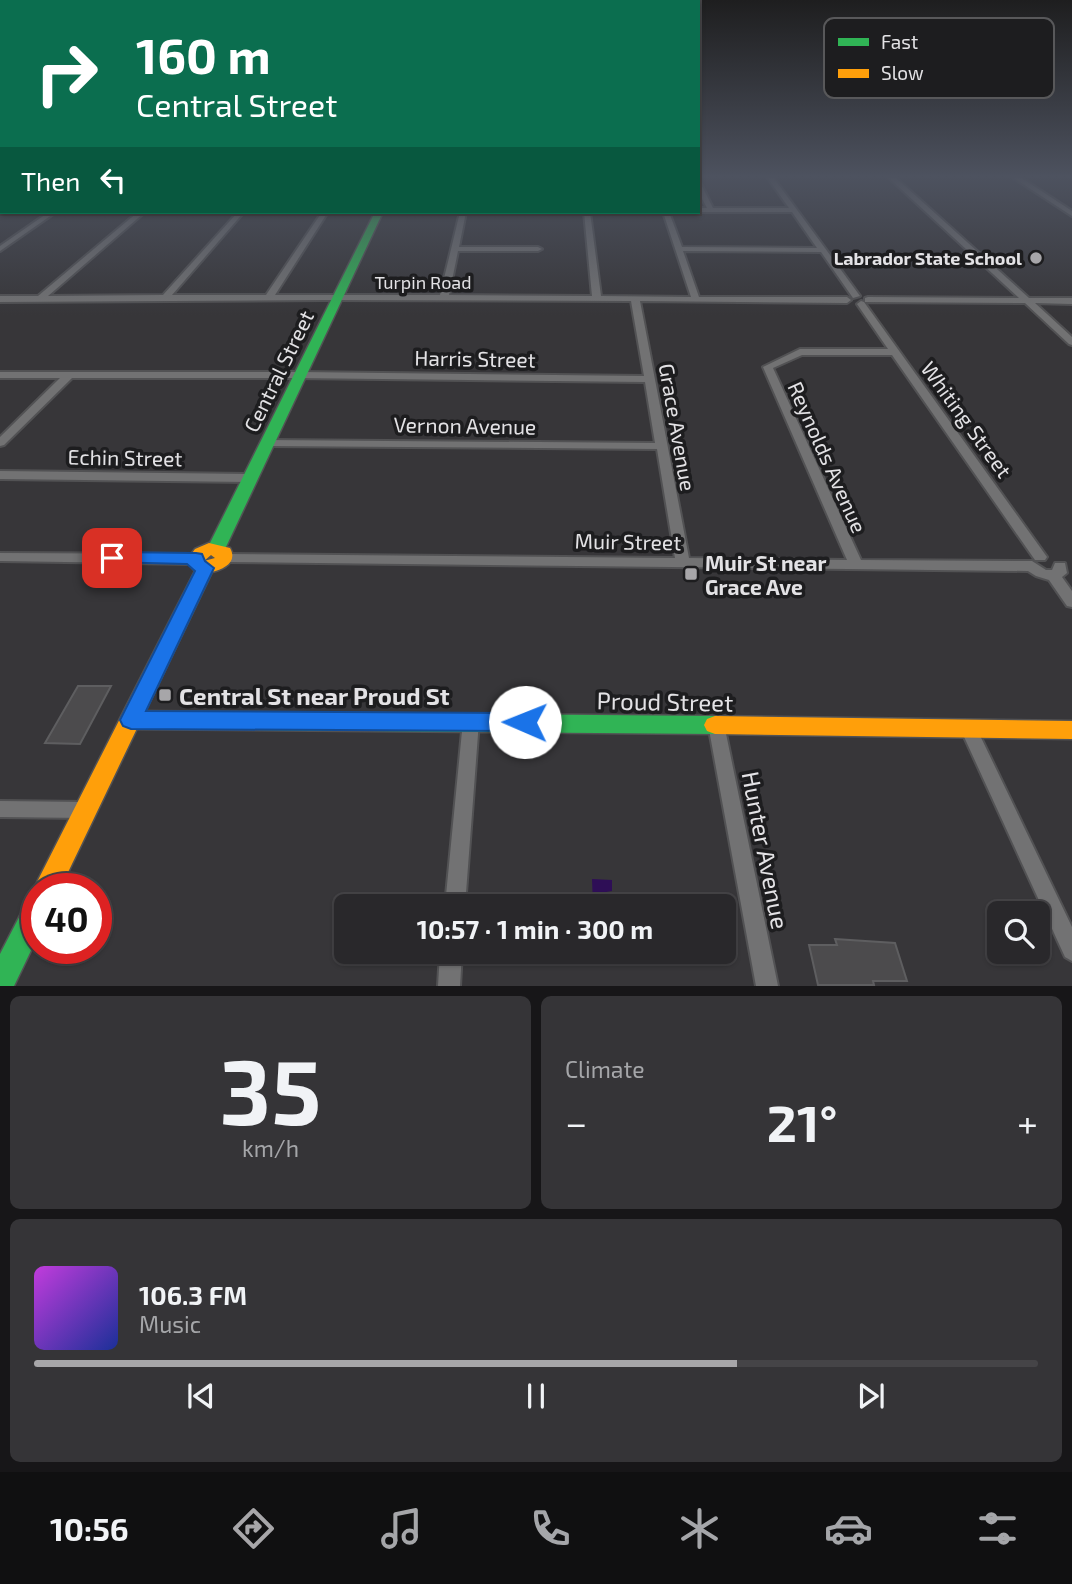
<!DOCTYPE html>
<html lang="en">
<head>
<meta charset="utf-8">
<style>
  :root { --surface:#29282b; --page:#353437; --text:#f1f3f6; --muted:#a5a6a9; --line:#454447; --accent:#a7a6a9 }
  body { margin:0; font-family:"Exo 2",sans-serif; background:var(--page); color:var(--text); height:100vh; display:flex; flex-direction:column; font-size:26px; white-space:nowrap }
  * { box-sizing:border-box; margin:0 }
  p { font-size:23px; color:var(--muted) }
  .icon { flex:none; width:38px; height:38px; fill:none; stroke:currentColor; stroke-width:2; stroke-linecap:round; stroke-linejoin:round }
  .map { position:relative; height:986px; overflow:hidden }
  .side { display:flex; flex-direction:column; gap:10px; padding:10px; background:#171618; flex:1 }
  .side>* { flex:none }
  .top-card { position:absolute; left:0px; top:0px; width:700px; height:214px; box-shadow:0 2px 5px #0004,0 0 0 2px var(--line); background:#0b6e4f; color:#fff; overflow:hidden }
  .controls { position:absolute; left:987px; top:901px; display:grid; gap:14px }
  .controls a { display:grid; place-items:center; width:63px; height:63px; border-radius:10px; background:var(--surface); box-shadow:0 2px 5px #0004,0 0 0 2px var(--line); font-size:35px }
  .speed { position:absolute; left:21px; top:873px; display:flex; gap:14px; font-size:35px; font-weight:700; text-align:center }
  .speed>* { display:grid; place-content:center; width:91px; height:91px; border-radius:50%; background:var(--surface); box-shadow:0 2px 5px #0004,0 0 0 2px var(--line); line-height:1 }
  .speed .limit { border:10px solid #d22; background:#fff; color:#111 }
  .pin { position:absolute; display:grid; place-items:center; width:60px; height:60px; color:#fff; margin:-30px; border-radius:14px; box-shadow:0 4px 10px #0006 }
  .me { position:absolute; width:77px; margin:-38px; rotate:271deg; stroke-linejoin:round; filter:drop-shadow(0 0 5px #0008) }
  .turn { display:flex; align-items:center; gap:24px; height:147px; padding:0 21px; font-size:32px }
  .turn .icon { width:91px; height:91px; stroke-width:2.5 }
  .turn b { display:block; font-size:49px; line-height:60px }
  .then { display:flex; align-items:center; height:66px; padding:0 21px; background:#0003; gap:14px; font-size:26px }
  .big { font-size:52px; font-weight:700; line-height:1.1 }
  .side .card { flex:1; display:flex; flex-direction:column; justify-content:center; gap:10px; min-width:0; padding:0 24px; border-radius:10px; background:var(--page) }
  .side .dial { align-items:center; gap:0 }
  .dial b { font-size:91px; line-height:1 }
  .song { display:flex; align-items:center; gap:21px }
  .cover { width:84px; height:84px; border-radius:10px; background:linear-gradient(135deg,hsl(290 70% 55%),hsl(230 70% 35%)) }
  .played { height:7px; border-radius:4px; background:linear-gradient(90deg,var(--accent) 70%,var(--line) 70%) }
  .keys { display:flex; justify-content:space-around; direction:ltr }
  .heat { display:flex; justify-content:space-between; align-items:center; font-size:38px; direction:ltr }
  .side .tiles { flex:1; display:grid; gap:10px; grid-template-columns:1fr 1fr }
  .card:last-child { grid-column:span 2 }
  .trip { position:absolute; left:334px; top:894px; width:402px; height:70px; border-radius:10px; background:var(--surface); box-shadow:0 2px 5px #0004,0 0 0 2px var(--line); font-weight:700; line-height:70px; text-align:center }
  .menu { display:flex; height:112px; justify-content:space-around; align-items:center; background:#101011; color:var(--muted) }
  .menu .icon { width:49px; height:49px }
  .menu .active { color:var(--accent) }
  .menu b { font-size:32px; color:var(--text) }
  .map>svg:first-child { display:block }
  .water { fill:#2e0e56 }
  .building { fill:#4c4b4d; stroke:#5e5e60; stroke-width:2 }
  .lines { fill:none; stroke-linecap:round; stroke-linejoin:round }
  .street-casing { stroke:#525254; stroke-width:4 }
  .fast-casing { stroke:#525254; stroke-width:3 }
  .slow-casing { stroke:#525254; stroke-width:3 }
  .street { fill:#727273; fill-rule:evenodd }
  .fast { fill:#30b455; fill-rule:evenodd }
  .slow { fill:#ff9f0a; fill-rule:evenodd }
  .route { fill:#1a73e8; stroke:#114b97; stroke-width:2 }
  .poi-dot { fill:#a7a6a9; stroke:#1d1d1f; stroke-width:2.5 }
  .labels { text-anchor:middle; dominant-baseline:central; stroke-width:7; stroke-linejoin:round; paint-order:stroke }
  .far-poi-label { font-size:18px; font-weight:bold; fill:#e3e2e5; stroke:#1d1d1f; text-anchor:end }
  .far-street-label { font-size:18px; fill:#e3e2e5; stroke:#1d1d1f }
  .street-label { font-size:21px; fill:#e3e2e5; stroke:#1d1d1f }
  .poi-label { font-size:21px; font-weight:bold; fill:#e3e2e5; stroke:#1d1d1f; text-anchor:start }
  .near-poi-label { font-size:24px; font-weight:bold; fill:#e3e2e5; stroke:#1d1d1f; text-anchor:start }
  .near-street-label { font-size:24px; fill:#e3e2e5; stroke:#1d1d1f }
  .key { fill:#1d1d1f; stroke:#58585a; stroke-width:2 }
  .key-label { font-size:19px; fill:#e3e2e5 }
</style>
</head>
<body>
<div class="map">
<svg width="1072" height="986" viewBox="0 0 1072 986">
  <rect width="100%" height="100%" fill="#373639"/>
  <!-- water -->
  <path class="water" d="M592 879 612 880V891L606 892 607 906H593Z"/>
  <!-- building -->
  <path class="building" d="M78 686H111L80 744 45 743Z
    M835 939 895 943 907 981H873L874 985H818L809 945H837Z"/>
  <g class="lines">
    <defs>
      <path id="street" d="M767 177H773L860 296 853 298 821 252 683 251 699 297H847L851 300 847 303 640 301 689 558 847 560 763 367 800 349H888L857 304 861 301 864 302 1047 557 1045 560H1035L892 355H802L773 368 861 560 1032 561 1046 570H1052L1055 563H1065L1067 573 1062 577 1072 591V607L1067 606 1049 580 1036 576 1028 571 224 562 219 561 217 558 219 555 224 554 675 558 657 449 267 446 261 443 267 440 655 443 645 382 295 378H72L4 445 0 446V437L60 378H0V372H300L644 376 631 301 325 300 0 302V296H38L138 212H145L48 296 163 295 238 212H244L172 295H266L322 212H328L275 295H440L460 212H466L459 247H538L542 249 538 251H458L449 295 592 296 584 212H590L601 296 691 297 663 212H669L682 247 817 248 792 212H697L698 208H707L698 191V182L701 184 713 208H789Z
        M888 177H895L1029 298H1072V304L1035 303 1072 337V345L1069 344 1025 303 865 302V298L868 297 1019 298Z
        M1012 177H1020L1072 211V216Z
        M0 206H2V210H0Z
        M49 212H56L0 251V246Z
        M0 471 249 474 255 478 249 482 0 479Z
        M0 553 196 554 201 556 203 559 201 562 196 564 0 561Z
        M471 714 477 716 479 721 465 906H445L463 721 465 716Z
        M716 717 722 719 724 724 778 986H756L708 724 710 719Z
        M968 721 974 723 1072 927V961L1065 957 960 728 962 723Z
        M0 801 85 802 92 804 94 810 92 816 85 818 0 817Z
        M440 952H462L460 986H438Z"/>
      <path id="fast" d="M375 212H383L225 549 216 555 210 553 207 549Z
        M131 711 715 716 723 719 726 725 723 731 715 734 131 729 123 726 120 720 123 714Z
        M37 896V938L14 986H0V954L28 900Z"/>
      <path id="slow" d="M209 543 230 548C238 562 224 569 212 572L60 889H37V895L34 889 38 880 195 571 186 561 195 549ZM211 555 215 558 204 561Z
        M715 716 1072 721V739L715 734 707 731 704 725 707 719Z"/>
    </defs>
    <!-- street casing -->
    <use href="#street" class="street-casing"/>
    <!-- fast casing -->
    <use href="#fast" class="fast-casing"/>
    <!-- slow casing -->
    <use href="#slow" class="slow-casing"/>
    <!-- street -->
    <use href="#street" class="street"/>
    <!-- fast -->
    <use href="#fast" class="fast"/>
    <!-- slow -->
    <use href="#slow" class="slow"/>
  </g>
  <!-- sky -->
  <linearGradient id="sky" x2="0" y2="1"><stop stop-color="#1e1e1f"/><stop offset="0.56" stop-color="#4d525f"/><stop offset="1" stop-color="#4d525f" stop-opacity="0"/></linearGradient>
  <rect width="1072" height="315" fill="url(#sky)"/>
  <!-- route -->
  <path class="route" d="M112 552 196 553 202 554 205 561 214 568 146 711 525 713 533 716 536 722 533 728 525 731 131 729 123 726 120 720 195 571 187 564 106 562 103 558Z"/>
  <!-- markers -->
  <g class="poi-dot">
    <circle cx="1036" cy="258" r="7"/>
    <rect x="684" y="567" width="14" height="14" rx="3.5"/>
    <rect x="158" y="688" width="14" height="14" rx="3.5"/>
  </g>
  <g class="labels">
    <!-- far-poi labels -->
    <g class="far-poi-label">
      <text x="1022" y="258">Labrador State School</text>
    </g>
    <!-- far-street labels -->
    <g class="far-street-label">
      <text x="423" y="282">Turpin Road</text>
    </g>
    <!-- street labels -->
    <g class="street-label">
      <text transform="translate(475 358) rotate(1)">Harris Street</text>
      <text transform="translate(278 371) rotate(-64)">Central Street</text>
      <text transform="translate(967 419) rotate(54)">Whiting Street</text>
      <text transform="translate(465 425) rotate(1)">Vernon Avenue</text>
      <text transform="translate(678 427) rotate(80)">Grace Avenue</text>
      <text transform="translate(125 457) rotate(1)">Echin Street</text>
      <text transform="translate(828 457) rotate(66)">Reynolds Avenue</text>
      <text transform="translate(628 541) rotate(1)">Muir Street</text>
    </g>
    <!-- poi labels -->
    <g class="poi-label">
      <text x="705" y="562">Muir St near<tspan x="705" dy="24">Grace Ave</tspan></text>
    </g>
    <!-- near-poi labels -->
    <g class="near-poi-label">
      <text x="179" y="695">Central St near Proud St</text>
    </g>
    <!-- near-street labels -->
    <g class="near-street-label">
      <text transform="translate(665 701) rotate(1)">Proud Street</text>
      <text transform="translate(766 850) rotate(79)">Hunter Avenue</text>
    </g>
  </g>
  <!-- legend -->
  <rect x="824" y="18" width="230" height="80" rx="10" class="key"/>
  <rect x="838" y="38" width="31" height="8" fill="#30b455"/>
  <rect x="838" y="69" width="31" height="9" fill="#ff9f0a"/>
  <g class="key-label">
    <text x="881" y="49">Fast</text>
    <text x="881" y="80">Slow</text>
  </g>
</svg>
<div class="controls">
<a><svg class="icon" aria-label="search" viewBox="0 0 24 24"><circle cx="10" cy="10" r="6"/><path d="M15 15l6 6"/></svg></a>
</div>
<div class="speed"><div class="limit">40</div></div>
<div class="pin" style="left:112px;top:558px;background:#d93025"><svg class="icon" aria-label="arrive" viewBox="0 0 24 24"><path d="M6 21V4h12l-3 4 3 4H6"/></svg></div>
<svg class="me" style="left:525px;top:722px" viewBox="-20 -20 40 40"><circle r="19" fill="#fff"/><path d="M0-13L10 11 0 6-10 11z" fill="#1a73e8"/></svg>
<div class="trip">10:57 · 1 min · 300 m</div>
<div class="top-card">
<div class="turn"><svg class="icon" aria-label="right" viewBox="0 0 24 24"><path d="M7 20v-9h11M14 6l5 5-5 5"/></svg><div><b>160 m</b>Central Street</div></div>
<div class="then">Then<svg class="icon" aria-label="left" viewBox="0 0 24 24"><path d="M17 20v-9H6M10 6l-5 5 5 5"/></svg></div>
</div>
</div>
<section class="side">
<div class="tiles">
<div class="card dial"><b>35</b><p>km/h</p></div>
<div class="card"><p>Climate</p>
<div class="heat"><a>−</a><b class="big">21°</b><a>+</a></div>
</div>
<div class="card">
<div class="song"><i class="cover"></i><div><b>106.3 FM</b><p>Music</p></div></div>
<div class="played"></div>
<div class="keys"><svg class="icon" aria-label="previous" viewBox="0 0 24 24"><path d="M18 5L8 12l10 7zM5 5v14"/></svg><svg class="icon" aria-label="pause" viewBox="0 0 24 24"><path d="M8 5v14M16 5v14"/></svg><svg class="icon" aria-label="next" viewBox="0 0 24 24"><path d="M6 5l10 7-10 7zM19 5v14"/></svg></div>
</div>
</div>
</section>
<nav class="menu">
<b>10:56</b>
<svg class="icon active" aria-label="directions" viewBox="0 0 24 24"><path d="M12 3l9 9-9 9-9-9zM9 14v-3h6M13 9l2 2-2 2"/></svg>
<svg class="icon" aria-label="music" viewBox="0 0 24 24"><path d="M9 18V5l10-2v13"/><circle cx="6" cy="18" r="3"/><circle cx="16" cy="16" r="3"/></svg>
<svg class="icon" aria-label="phone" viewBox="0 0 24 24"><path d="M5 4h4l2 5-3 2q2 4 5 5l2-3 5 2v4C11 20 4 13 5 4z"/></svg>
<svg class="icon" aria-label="climate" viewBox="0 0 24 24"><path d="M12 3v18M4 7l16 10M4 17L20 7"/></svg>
<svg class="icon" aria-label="car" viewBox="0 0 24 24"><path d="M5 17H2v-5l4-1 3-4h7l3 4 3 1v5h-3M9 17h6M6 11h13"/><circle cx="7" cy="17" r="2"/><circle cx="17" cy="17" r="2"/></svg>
<svg class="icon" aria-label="filters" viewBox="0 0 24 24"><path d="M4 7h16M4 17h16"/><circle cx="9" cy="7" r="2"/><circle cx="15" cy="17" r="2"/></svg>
</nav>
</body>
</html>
